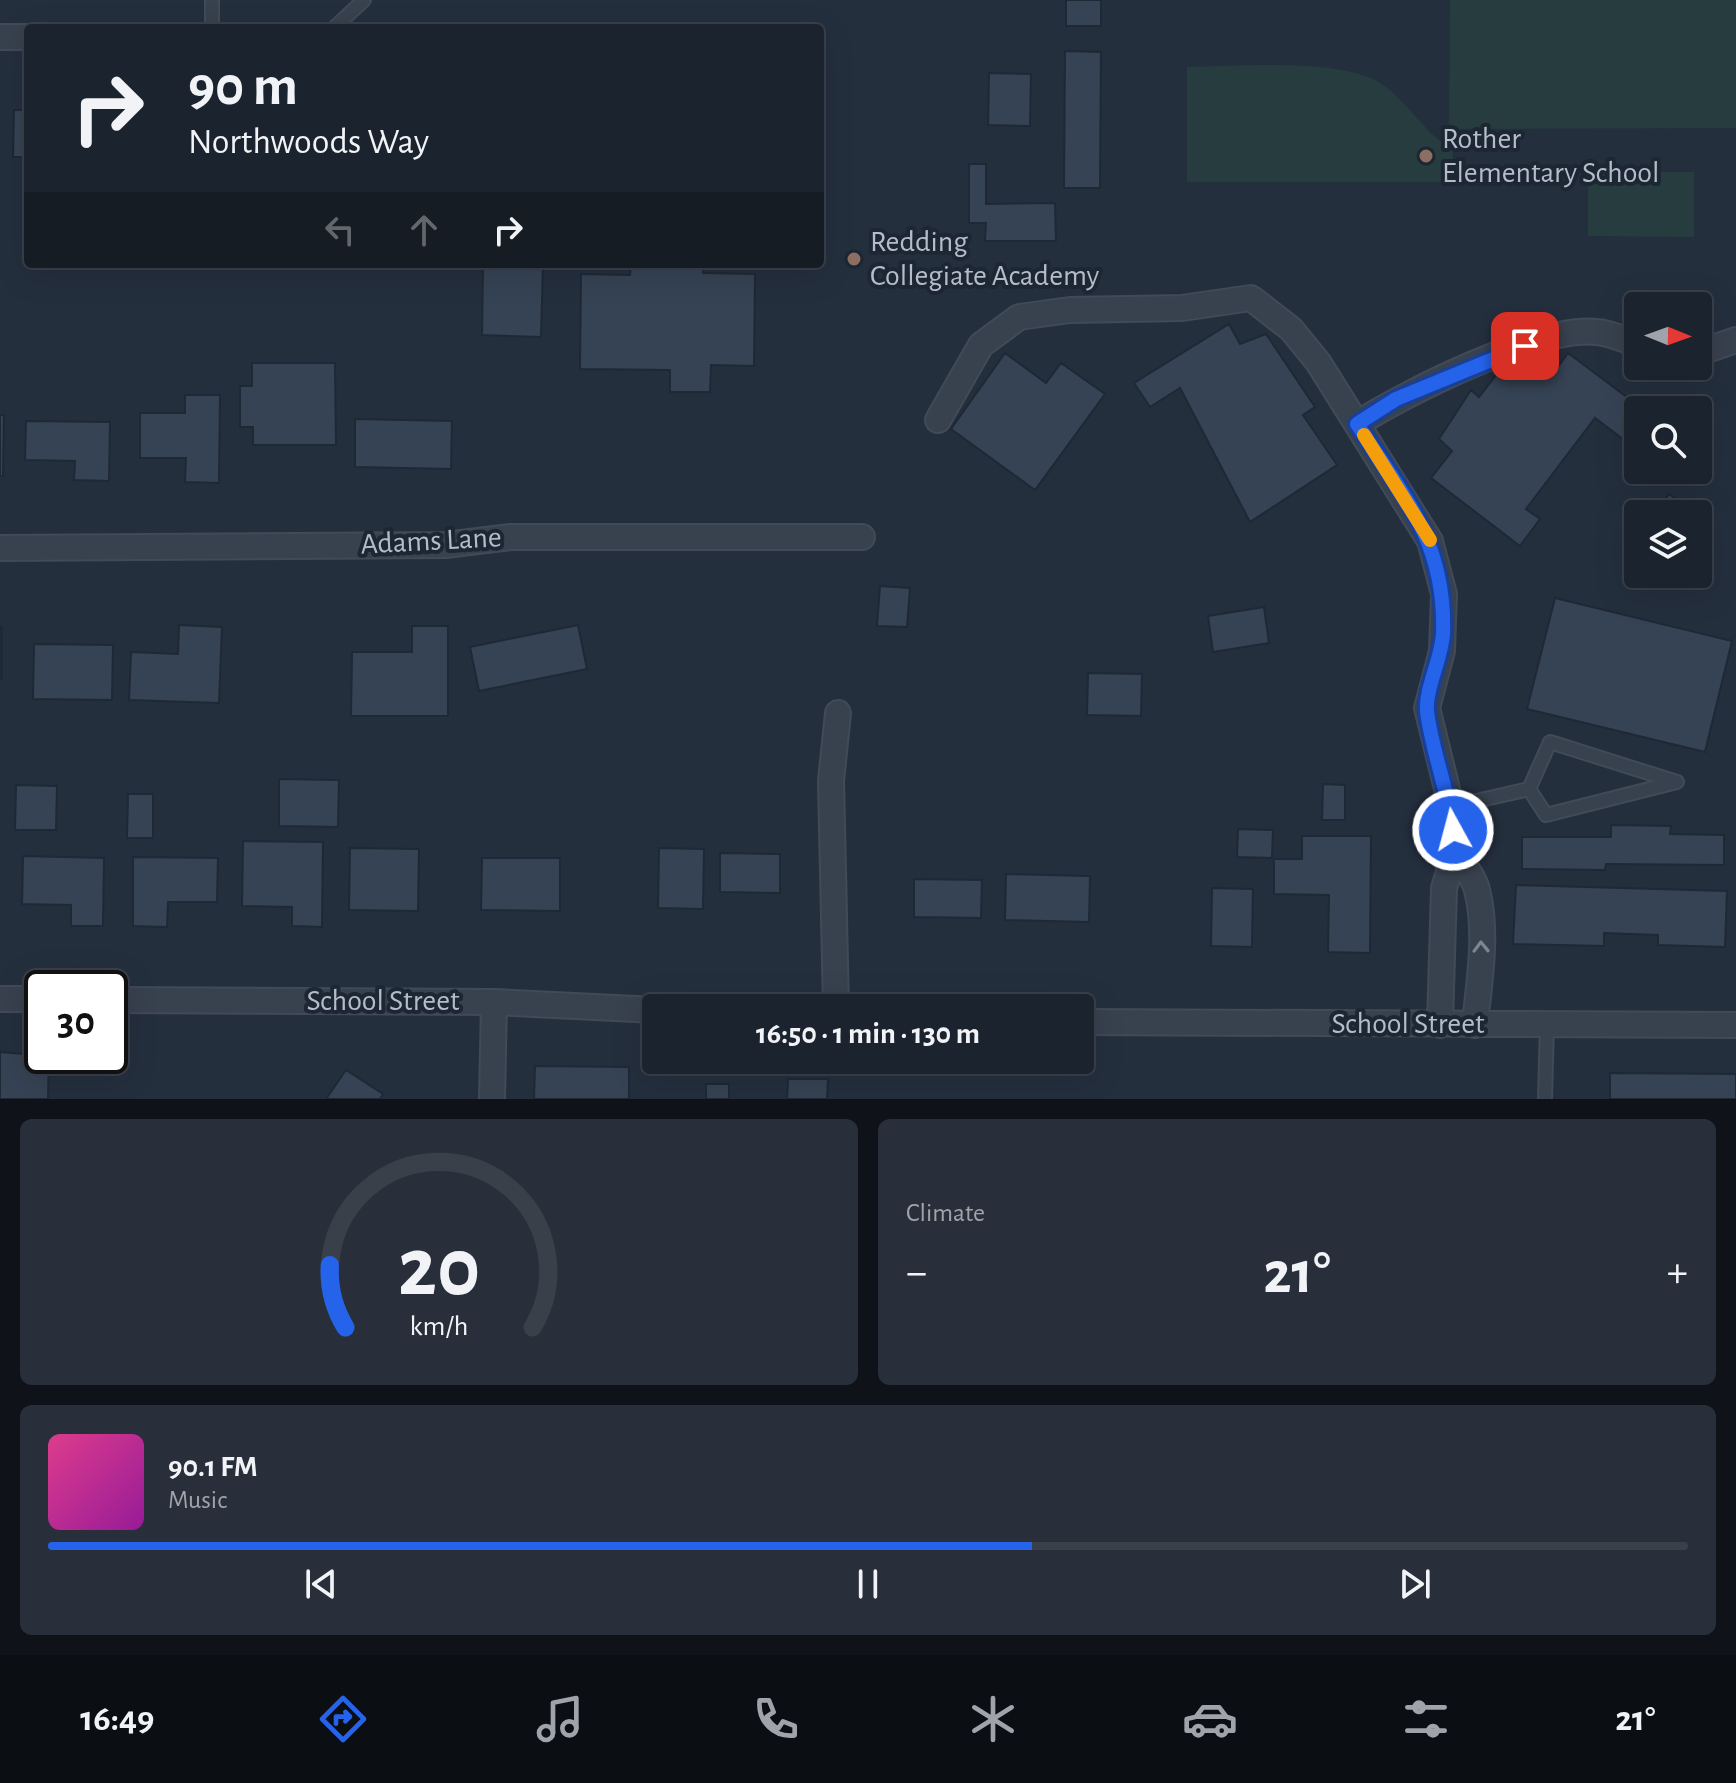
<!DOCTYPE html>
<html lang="en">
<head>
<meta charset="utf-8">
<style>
  :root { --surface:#1b232e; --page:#282f3a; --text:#f1f3f6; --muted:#a0a4aa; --line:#39404a; --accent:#2563eb }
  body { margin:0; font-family:"Alegreya Sans",sans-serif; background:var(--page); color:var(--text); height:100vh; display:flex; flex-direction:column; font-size:30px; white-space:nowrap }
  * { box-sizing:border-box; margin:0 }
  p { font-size:26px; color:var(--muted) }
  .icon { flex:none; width:44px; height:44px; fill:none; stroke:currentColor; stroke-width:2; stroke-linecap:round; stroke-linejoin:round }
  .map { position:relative; height:1099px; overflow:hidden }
  .side { display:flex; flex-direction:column; gap:20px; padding:20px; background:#0f1319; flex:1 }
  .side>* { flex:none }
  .guide { position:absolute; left:24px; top:24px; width:800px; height:244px; border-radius:8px; box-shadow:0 8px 32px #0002,0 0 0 2px var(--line); background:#1b232e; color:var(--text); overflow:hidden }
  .needle { width:52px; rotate:91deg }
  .controls { position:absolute; left:1624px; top:292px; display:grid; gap:16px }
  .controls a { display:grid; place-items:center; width:88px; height:88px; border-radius:8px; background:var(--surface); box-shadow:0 8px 32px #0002,0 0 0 2px var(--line); font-size:40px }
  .speed { position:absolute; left:24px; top:970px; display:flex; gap:16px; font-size:40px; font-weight:700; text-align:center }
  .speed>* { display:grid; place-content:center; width:104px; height:104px; border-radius:50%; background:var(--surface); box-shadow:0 8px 32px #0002,0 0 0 2px var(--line); line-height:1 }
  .speed .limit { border:4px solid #111; border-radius:12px; background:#fff; color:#111 }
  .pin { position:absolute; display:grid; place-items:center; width:68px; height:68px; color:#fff; margin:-34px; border-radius:16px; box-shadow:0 4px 12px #0006 }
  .me { position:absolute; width:88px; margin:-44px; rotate:353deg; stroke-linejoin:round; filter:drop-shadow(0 0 6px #0008) }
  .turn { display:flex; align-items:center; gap:28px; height:168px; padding:0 32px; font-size:36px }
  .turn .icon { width:104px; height:104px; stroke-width:2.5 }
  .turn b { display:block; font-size:56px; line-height:68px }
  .lanes { display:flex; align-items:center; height:76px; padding:0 32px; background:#0003; justify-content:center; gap:40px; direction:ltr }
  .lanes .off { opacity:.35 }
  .big { font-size:60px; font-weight:700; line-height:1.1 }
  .side .tile { flex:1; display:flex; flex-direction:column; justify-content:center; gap:12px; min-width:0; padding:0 28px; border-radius:12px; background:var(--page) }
  .side .dial { align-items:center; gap:0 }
  .dial svg { height:208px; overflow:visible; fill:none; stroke:var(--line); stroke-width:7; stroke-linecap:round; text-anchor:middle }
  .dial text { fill:var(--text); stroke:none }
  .song { display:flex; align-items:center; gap:24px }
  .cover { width:96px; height:96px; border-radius:12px; background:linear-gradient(135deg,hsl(330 70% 55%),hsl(300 70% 35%)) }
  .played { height:8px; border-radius:4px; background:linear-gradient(90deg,var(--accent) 60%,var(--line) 60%) }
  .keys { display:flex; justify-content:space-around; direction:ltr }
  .heat { display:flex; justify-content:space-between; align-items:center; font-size:44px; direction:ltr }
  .side .tiles { flex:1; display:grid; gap:20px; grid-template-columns:1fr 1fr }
  .tile:last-child { grid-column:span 2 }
  .trip { position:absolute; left:642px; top:994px; width:452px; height:80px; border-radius:8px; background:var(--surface); box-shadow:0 8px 32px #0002,0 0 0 2px var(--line); font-weight:700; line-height:80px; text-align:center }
  .dock { display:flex; height:128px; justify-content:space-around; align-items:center; background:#0b0e12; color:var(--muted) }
  .dock .icon { width:56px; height:56px }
  .dock .on { color:var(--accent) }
  .dock b { font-size:36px; color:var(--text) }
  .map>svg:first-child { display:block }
  .green { fill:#263c3f }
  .building { fill:#364354; stroke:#1f2835; stroke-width:2 }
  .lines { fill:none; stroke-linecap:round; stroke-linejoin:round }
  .lane-casing { stroke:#414a57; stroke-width:16 }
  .street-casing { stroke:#414a57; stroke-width:28 }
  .lane { stroke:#38414e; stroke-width:12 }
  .street { stroke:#38414e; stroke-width:24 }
  .oneway { stroke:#7c8592 }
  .route-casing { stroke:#184099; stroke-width:20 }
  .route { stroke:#2563eb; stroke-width:14 }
  .slow { stroke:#f59e0b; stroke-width:14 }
  .education-dot { fill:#8d6e63; stroke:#1d2633; stroke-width:3 }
  .labels { text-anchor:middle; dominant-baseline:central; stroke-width:8; stroke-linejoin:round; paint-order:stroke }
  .poi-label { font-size:30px; fill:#b4bcc9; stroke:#1d2633; text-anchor:start }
  .street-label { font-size:30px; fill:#b4bcc9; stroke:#1d2633 }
</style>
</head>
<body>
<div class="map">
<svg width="1736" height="1099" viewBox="0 0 1736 1099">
  <rect width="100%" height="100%" fill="#242f3e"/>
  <!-- green -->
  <path class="green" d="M1450 0H1736V128L1449 129Z
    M1187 67C1237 67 1347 56 1386 87 1411 106 1425 134 1453 150L1452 182H1187Z
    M1588 172H1694V237L1588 236Z"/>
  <!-- building -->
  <path class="building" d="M1066 0H1101V26H1066Z
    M1065 51 1101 52 1100 188H1064Z
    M989 73 1031 74 1030 126 988 125Z
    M14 110H28V157H13Z
    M969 164H986V204L1055 203 1056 241H985L986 223H969Z
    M483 264H543L541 337 482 335Z
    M631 264H703V273L755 274 754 366 711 365 710 392H670V370L580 369 581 274 630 275Z
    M1229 324 1240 344 1266 334 1315 407 1303 415 1337 465 1250 522 1180 388 1150 407 1134 383Z
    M1005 353 1046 383 1061 363 1105 394 1035 490 951 429Z
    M1568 353 1644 410H1638V439L1632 446 1595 418 1526 509 1540 519 1520 546 1431 478 1452 451 1439 439 1471 390 1479 397 1497 374 1505 378 1523 357 1552 375Z
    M252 363H335L336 445H253V427H240V386H252Z
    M185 395H220L219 483 185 482 186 458H140V413H185Z
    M0 415H4L3 476H0Z
    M355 419 452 421 451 469 355 467Z
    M26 421 110 422 109 481 74 480 75 461 25 460Z
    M1669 494 1689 508 1685 514H1655Z
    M880 586 910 588 907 627 877 626Z
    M1555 598 1732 641 1705 752 1527 709Z
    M1264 607 1269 643 1213 652 1208 616Z
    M179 625 222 627 219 703 129 700 131 652 178 654Z
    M578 625 587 669 479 691 470 647Z
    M412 626H448V716H351L352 652H412Z
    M0 627 2 628V679H0Z
    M34 644 113 645 112 700 33 699Z
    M1088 673 1142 674 1141 716 1087 715Z
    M279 779 339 780 338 827 279 826Z
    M1323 784 1345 785V820H1322Z
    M16 785 57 786 56 830H15Z
    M128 794H153V838H127Z
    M1611 825 1671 826 1670 834 1724 835V865L1606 864 1605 870 1522 869V837H1611Z
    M1238 829 1273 830 1272 858 1237 857Z
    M1302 836H1371L1370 953 1328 952 1329 895 1274 894V859H1302Z
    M243 841 323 842 322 927 292 926V907L242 906Z
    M350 848 419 849 418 911 349 910Z
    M659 848 704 849 703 909 658 908Z
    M720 853 780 854V893L720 892Z
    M23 856 104 858 103 926H71V905L22 904Z
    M133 857 218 858 217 902H168L167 927 133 926Z
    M482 858H560V911L481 910Z
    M1006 874 1090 876 1089 922 1005 920Z
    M914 879 982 880 981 918 914 917Z
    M1516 885 1727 891 1725 947 1658 945V935L1604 933V946L1513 944Z
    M1212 888 1253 889 1252 947 1211 946Z
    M0 1052 49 1056 48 1099H0Z
    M535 1066 629 1067V1099H534Z
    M346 1070 383 1094 380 1099H326Z
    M1610 1073 1736 1074V1099H1610Z
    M788 1079H828L827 1099H787Z
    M706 1084H729V1099H706Z"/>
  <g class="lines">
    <defs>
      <path id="lane" d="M212 28V0
        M334 28 364 0
        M1450 807 1529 789 1546 815 1677 782 1550 742 1529 789
        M1545 1099 1547 1024"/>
      <path id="street" d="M0 37H28
        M1698 353 1736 340
        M938 420 981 345 1019 317 1070 310 1182 308 1251 298 1291 329 1318 362 1430 541 1444 594 1442 651 1427 708 1447 789 1455 852 1444 888 1440 1025
        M1357 424C1405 393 1541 325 1597 332 1610 333 1625 340 1638 344
        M0 548 445 545 511 537H862
        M1455 852C1462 863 1474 877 1477 890 1488 933 1479 981 1475 1025
        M0 999H42
        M110 1000 494 1002 656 1010
        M836 1008 831 781 838 713
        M1080 1022 1736 1025
        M492 1099 494 1002"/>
    </defs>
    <!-- lane casing -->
    <use href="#lane" class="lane-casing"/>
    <!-- street casing -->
    <use href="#street" class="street-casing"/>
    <!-- lane -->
    <use href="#lane" class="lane"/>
    <!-- street -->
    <use href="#street" class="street"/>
  </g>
  <!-- one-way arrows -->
  <defs><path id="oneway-chevron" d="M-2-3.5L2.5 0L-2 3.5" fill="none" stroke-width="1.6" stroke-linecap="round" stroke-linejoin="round" transform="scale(2)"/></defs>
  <use class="oneway" href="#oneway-chevron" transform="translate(1481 947) rotate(-91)"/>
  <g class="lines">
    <defs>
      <path id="route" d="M1453 830C1448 789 1431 748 1427 711 1425 689 1442 658 1443 633 1446 543 1404 496 1357 424L1396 399 1525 346"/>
    </defs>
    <!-- route casing -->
    <use href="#route" class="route-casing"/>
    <!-- route -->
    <use href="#route" class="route"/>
    <!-- slow -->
    <path class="slow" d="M1364 435 1430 540"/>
  </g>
  <!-- markers -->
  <g class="education-dot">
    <circle cx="1426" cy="156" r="8"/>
    <circle cx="854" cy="259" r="8"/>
  </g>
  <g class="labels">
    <!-- poi labels -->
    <g class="poi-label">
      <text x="1442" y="139">Rother<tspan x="1442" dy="34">Elementary School</tspan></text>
      <text x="870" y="242">Redding<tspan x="870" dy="34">Collegiate Academy</tspan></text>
    </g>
    <!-- street labels -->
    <g class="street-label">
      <text transform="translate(431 541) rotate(-3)">Adams Lane</text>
      <text x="383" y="1001">School Street</text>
      <text x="1408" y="1024">School Street</text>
    </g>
  </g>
</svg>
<div class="controls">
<a><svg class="needle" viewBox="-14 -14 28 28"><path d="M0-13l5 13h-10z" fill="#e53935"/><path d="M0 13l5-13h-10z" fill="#a0a4aa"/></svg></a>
<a><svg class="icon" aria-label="search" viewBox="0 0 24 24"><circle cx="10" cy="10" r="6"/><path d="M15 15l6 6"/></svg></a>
<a><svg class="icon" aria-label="layers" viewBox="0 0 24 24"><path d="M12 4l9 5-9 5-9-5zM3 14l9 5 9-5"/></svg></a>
</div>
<div class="speed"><div class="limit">30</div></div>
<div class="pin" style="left:1525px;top:346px;background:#d93025"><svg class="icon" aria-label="arrive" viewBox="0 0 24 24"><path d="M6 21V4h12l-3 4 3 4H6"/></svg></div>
<svg class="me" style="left:1453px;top:830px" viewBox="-20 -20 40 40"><circle r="17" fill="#2563eb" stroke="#fff" stroke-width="3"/><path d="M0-11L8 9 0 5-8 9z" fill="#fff"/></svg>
<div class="trip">16:50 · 1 min · 130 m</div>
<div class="guide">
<div class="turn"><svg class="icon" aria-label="right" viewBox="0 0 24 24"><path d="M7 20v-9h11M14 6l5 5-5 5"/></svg><div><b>90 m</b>Northwoods Way</div></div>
<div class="lanes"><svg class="icon off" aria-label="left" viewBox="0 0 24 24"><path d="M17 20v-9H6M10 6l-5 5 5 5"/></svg><svg class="icon off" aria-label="ahead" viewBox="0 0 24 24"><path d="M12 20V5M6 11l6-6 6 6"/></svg><svg class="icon" aria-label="right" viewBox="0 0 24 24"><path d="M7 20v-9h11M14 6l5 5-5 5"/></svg></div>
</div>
</div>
<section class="side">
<div class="tiles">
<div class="tile dial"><svg viewBox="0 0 100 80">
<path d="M14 69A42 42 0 1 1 86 69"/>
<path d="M14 69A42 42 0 0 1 8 45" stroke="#2563eb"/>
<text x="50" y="56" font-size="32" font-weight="700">20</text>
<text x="50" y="72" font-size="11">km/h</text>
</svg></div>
<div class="tile"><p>Climate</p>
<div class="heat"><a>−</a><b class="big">21°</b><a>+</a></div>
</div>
<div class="tile">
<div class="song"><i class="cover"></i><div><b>90.1 FM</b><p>Music</p></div></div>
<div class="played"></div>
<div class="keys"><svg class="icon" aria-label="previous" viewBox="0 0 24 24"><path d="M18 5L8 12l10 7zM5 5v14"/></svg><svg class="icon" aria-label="pause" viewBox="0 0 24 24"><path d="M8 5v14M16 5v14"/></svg><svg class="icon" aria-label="next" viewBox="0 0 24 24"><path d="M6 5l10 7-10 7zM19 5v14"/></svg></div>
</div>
</div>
</section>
<nav class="dock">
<b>16:49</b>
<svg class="icon on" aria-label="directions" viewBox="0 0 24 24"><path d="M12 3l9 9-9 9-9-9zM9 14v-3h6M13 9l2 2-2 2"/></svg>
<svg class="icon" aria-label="music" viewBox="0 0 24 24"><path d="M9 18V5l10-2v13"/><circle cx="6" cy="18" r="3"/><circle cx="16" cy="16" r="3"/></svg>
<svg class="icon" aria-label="phone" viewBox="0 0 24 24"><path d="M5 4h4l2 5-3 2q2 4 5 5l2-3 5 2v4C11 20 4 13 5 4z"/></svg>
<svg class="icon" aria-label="climate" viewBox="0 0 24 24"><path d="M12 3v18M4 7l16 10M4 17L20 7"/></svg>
<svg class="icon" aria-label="car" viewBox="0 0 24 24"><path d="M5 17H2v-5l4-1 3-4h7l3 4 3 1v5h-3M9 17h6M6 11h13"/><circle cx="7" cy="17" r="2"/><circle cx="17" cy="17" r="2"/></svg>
<svg class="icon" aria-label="filters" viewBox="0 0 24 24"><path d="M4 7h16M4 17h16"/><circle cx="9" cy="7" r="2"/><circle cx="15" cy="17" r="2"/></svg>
<b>21°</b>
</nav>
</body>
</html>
